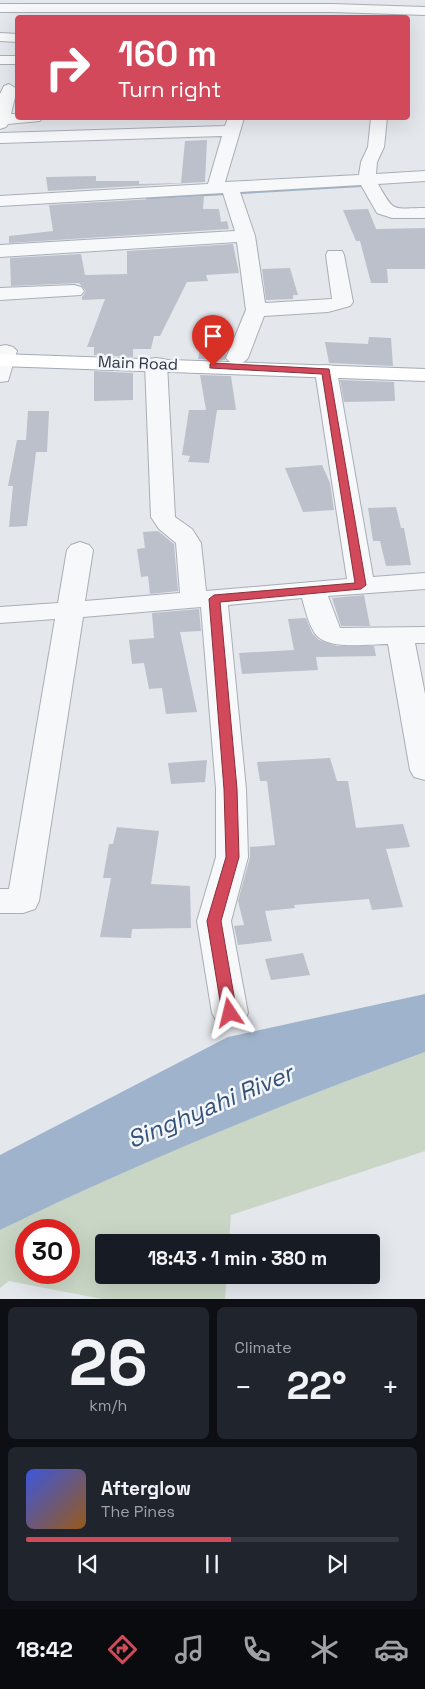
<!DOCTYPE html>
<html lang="en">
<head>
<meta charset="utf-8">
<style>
  :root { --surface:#171b24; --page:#20242c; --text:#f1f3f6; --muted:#9ea1a6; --line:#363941; --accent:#d1495b }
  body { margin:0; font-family:"Space Grotesk",sans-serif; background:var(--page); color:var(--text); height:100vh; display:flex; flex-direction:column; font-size:19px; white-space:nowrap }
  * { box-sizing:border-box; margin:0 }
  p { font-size:16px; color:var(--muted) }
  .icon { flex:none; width:28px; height:28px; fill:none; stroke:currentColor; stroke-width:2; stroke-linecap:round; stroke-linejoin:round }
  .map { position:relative; height:1299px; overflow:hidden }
  .details { display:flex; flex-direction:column; gap:8px; padding:8px; background:#0d0f14; flex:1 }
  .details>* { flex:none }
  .guide { position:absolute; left:15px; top:15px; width:395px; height:105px; border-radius:5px; box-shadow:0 5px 20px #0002; background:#d1495b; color:#fff; overflow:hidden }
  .speed { position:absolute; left:15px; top:1219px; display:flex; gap:10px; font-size:25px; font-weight:700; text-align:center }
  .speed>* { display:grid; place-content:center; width:65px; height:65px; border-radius:50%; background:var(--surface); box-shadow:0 5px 20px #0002; line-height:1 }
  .speed .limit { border:8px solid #d22; background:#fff; color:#111 }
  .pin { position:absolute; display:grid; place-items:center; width:42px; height:42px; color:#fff; margin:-51px -21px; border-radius:50% 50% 50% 0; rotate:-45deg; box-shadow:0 0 5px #0007 }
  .pin .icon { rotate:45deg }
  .me { position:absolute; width:55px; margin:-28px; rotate:350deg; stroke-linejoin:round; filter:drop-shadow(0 0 4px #0008) }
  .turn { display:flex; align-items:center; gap:18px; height:105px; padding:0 20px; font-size:22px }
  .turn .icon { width:65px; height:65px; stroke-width:2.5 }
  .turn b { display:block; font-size:35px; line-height:42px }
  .big { font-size:38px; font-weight:600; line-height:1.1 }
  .details .tile { flex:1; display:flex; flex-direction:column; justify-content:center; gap:8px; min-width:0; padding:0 18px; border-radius:8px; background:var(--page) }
  .details .dial { align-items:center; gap:0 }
  .dial b { font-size:65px; line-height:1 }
  .song { display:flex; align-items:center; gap:15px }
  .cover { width:60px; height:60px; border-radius:8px; background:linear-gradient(135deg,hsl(230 70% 55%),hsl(30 70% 35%)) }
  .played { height:5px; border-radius:2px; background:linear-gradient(90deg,var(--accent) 55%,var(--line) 55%) }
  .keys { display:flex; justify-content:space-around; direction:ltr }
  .heat { display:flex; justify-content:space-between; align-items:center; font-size:28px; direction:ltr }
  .details .tiles { flex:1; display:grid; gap:8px; grid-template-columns:1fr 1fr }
  .tile:last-child { grid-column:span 2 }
  .trip { position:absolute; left:95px; top:1234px; width:285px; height:50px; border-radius:5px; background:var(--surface); box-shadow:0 5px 20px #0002; font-weight:600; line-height:50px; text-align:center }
  .tab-bar { display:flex; height:80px; justify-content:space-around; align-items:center; background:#090b0e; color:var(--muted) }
  .tab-bar .icon { width:35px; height:35px }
  .tab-bar .active { color:var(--accent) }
  .tab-bar b { font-size:22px; color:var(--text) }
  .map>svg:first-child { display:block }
  .green { fill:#c9d6c5; fill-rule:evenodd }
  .water { fill:#9fb4cc }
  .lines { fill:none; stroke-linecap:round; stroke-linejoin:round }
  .stream { stroke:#9fb4cc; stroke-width:5 }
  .building { fill:#bbc0ca }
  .minor-casing { stroke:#a9aeb7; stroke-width:2 }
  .major-casing { stroke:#a3abb8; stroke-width:2 }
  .minor { fill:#f7f8fa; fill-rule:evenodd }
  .major { fill:#fff; fill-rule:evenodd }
  .route { fill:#d1495b; stroke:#882f3b }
  .labels { text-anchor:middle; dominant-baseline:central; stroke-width:5; stroke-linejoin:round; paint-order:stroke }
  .far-street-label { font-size:16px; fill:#2b3445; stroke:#f4f6f9 }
  .near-water-label { font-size:24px; font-style:italic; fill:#34527a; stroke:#f4f6f9 }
</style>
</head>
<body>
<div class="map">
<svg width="425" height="1299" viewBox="0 0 425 1299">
  <rect width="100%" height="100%" fill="#e4e7ec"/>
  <!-- green -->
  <path class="green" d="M425 1052V1151L231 1215 229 1242H104V1275H227L225 1299H102L9 1281 0 1288V1230C138 1162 280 1105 425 1052ZM26 1230H69V1272H26Z"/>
  <!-- water -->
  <path class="water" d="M425 994V1052C280 1105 139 1162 0 1230V1155L228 1037Z"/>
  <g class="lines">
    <!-- stream -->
    <path class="stream" d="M148 197 370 184"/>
  </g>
  <!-- building -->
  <path class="building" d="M207 140 205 182 48 191 46 177 96 176V181H139V184L181 183 185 141Z
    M204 196 203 209H219L221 222 227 221 229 229 9 243V236L53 231 49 205Z
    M368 209 376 229 425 228V269H387L388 283H371L360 241H356L343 210Z
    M233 244 239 273 206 275 208 281 187 282 160 336H154L151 349H133V357L94 355V347H87L105 299 82 300V297L86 291 79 283 11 286 10 258 81 254 85 275 127 274V251Z
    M290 268 298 295H293V299L266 300 262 269Z
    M203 335 225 336 227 350 225 360 198 359Z
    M369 337 391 338 393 366 329 363 325 342 368 344Z
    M94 371 133 373V400L94 401Z
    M200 375 231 376 236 410H217L209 463 188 462 190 456 182 455 189 410H206Z
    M340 380 394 382 395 401 344 402Z
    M28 411H49L47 452H36L27 526 9 527 13 486H8L17 440H26Z
    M322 465 330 483 334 510 303 512 285 468Z
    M396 507 401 528H404L411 565 386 566 380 541H373L368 508Z
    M158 531 174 544 178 591 150 594 148 576 141 577 137 549 145 548 143 532Z
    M364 595 370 626H341L332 598Z
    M199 609 201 631 180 632 197 712 166 714 162 688 149 689 144 663 132 664 129 640 154 638 152 613Z
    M306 618 312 633 319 640 337 646H374L376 656 316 657 318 670 242 674 239 653 294 650 288 619Z
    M330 758 337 781H348L356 828 403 824 410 847 386 849 403 907 372 910 369 899 294 905 295 908 265 911 272 941 238 945 234 926 244 925 238 901 250 857V847L275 845 267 781H260L257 762Z
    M207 760 205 782 171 784 168 763Z
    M117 827 159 831 151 884 190 886 191 928 132 929 131 938 100 937 111 878H103L109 844H113Z
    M303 953 310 975 271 980 265 959Z"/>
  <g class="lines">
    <defs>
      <path id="minor" d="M0 4H332L425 7V15L332 12H0Z
        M0 33 18 34V42L0 41Z
        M0 56H18V64H0Z
        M9 84 17 89 11 114H18V118H42L40 121 8 124 6 127 0 129V94L4 86Z
        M228 118H244L225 182 359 175 361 162 368 147 371 118H387L384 147 377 162 376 174 425 171V181L378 184C395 214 392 208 425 208V218H392L377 213 361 185 240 192 255 236 265 303 332 299 326 255 328 251H342L344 255 353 302 350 306 328 312 264 316 248 358 244 362 237 364 230 362 226 358 246 310 237 242 0 257V245L235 231 223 193 0 206V196L208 184 222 136 0 143V133L225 126Z
        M74 285 81 287 84 291 81 295 0 300V288Z
        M6 345 13 347 17 351 8 381 0 382V346Z
        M156 358 164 359 167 364 175 517 192 529 201 543 206 591 347 579 315 371 318 366 326 365 334 366 337 371 373 577 425 573V589L328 596 340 628 425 627V643H415L425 694V780L414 777 410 770 388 644C367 644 325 651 314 632 308 622 305 609 302 598L228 605 246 789 248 857 231 921 248 1013 243 1022 230 1026 217 1022 212 1013 197 921 216 857V789L201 607 83 617 39 901 35 909 23 913H0V889H9L55 619 0 623V607L58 603 67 550 71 545 80 542 89 545 93 550 85 601 180 593 176 543 159 529 151 517 145 364 148 359Z"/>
      <path id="major" d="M0 354 425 369V381L0 366Z"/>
    </defs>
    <!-- minor casing -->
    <use href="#minor" class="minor-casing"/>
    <!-- major casing -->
    <use href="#major" class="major-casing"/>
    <!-- minor -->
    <use href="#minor" class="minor"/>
    <!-- major -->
    <use href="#major" class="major"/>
  </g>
  <!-- route -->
  <path class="route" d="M213 363 329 369 366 585 361 589 220 602 237 789 239 857 221 921 237 1013 235 1017H225L222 1013 207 921 226 857 224 789 209 599 214 595 355 583 322 374 210 368V364Z"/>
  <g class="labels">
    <!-- far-street labels -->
    <g class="far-street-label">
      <text transform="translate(138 363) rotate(2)">Main Road</text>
    </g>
    <!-- near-water labels -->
    <g class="near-water-label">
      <text transform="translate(210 1106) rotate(-23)">Singhyahi River</text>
    </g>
  </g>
</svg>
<div class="speed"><div class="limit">30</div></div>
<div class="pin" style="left:213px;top:366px;background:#d93025"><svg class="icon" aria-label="arrive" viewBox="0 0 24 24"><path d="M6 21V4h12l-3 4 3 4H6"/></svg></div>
<svg class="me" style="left:230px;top:1013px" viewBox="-20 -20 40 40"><path d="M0-17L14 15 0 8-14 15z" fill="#d1495b" stroke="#fff" stroke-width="4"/></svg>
<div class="trip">18:43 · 1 min · 380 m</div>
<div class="guide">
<div class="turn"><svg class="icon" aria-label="right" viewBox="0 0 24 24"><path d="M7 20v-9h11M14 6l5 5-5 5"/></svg><div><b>160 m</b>Turn right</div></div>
</div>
</div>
<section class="details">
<div class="tiles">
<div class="tile dial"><b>26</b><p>km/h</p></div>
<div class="tile"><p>Climate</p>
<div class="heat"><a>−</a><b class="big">22°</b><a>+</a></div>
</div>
<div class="tile">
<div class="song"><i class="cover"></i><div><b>Afterglow</b><p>The Pines</p></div></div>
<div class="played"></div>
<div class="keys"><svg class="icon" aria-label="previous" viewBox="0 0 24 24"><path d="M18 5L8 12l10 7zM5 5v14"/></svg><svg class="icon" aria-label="pause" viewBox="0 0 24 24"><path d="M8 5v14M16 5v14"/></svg><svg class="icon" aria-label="next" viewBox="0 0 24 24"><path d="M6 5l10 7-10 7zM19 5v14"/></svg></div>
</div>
</div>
</section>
<nav class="tab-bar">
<b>18:42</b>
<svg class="icon active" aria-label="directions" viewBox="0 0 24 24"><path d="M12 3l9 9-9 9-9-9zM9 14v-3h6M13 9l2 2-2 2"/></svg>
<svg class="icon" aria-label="music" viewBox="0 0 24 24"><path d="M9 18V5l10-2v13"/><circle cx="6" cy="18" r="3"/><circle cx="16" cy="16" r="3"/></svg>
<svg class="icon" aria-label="phone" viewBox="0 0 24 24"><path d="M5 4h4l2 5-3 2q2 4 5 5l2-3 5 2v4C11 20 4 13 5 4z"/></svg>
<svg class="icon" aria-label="climate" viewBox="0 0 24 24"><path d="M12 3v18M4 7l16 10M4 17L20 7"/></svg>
<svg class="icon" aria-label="car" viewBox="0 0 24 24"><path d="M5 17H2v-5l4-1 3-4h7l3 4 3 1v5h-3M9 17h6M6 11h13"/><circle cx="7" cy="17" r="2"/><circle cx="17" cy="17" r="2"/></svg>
</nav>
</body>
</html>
